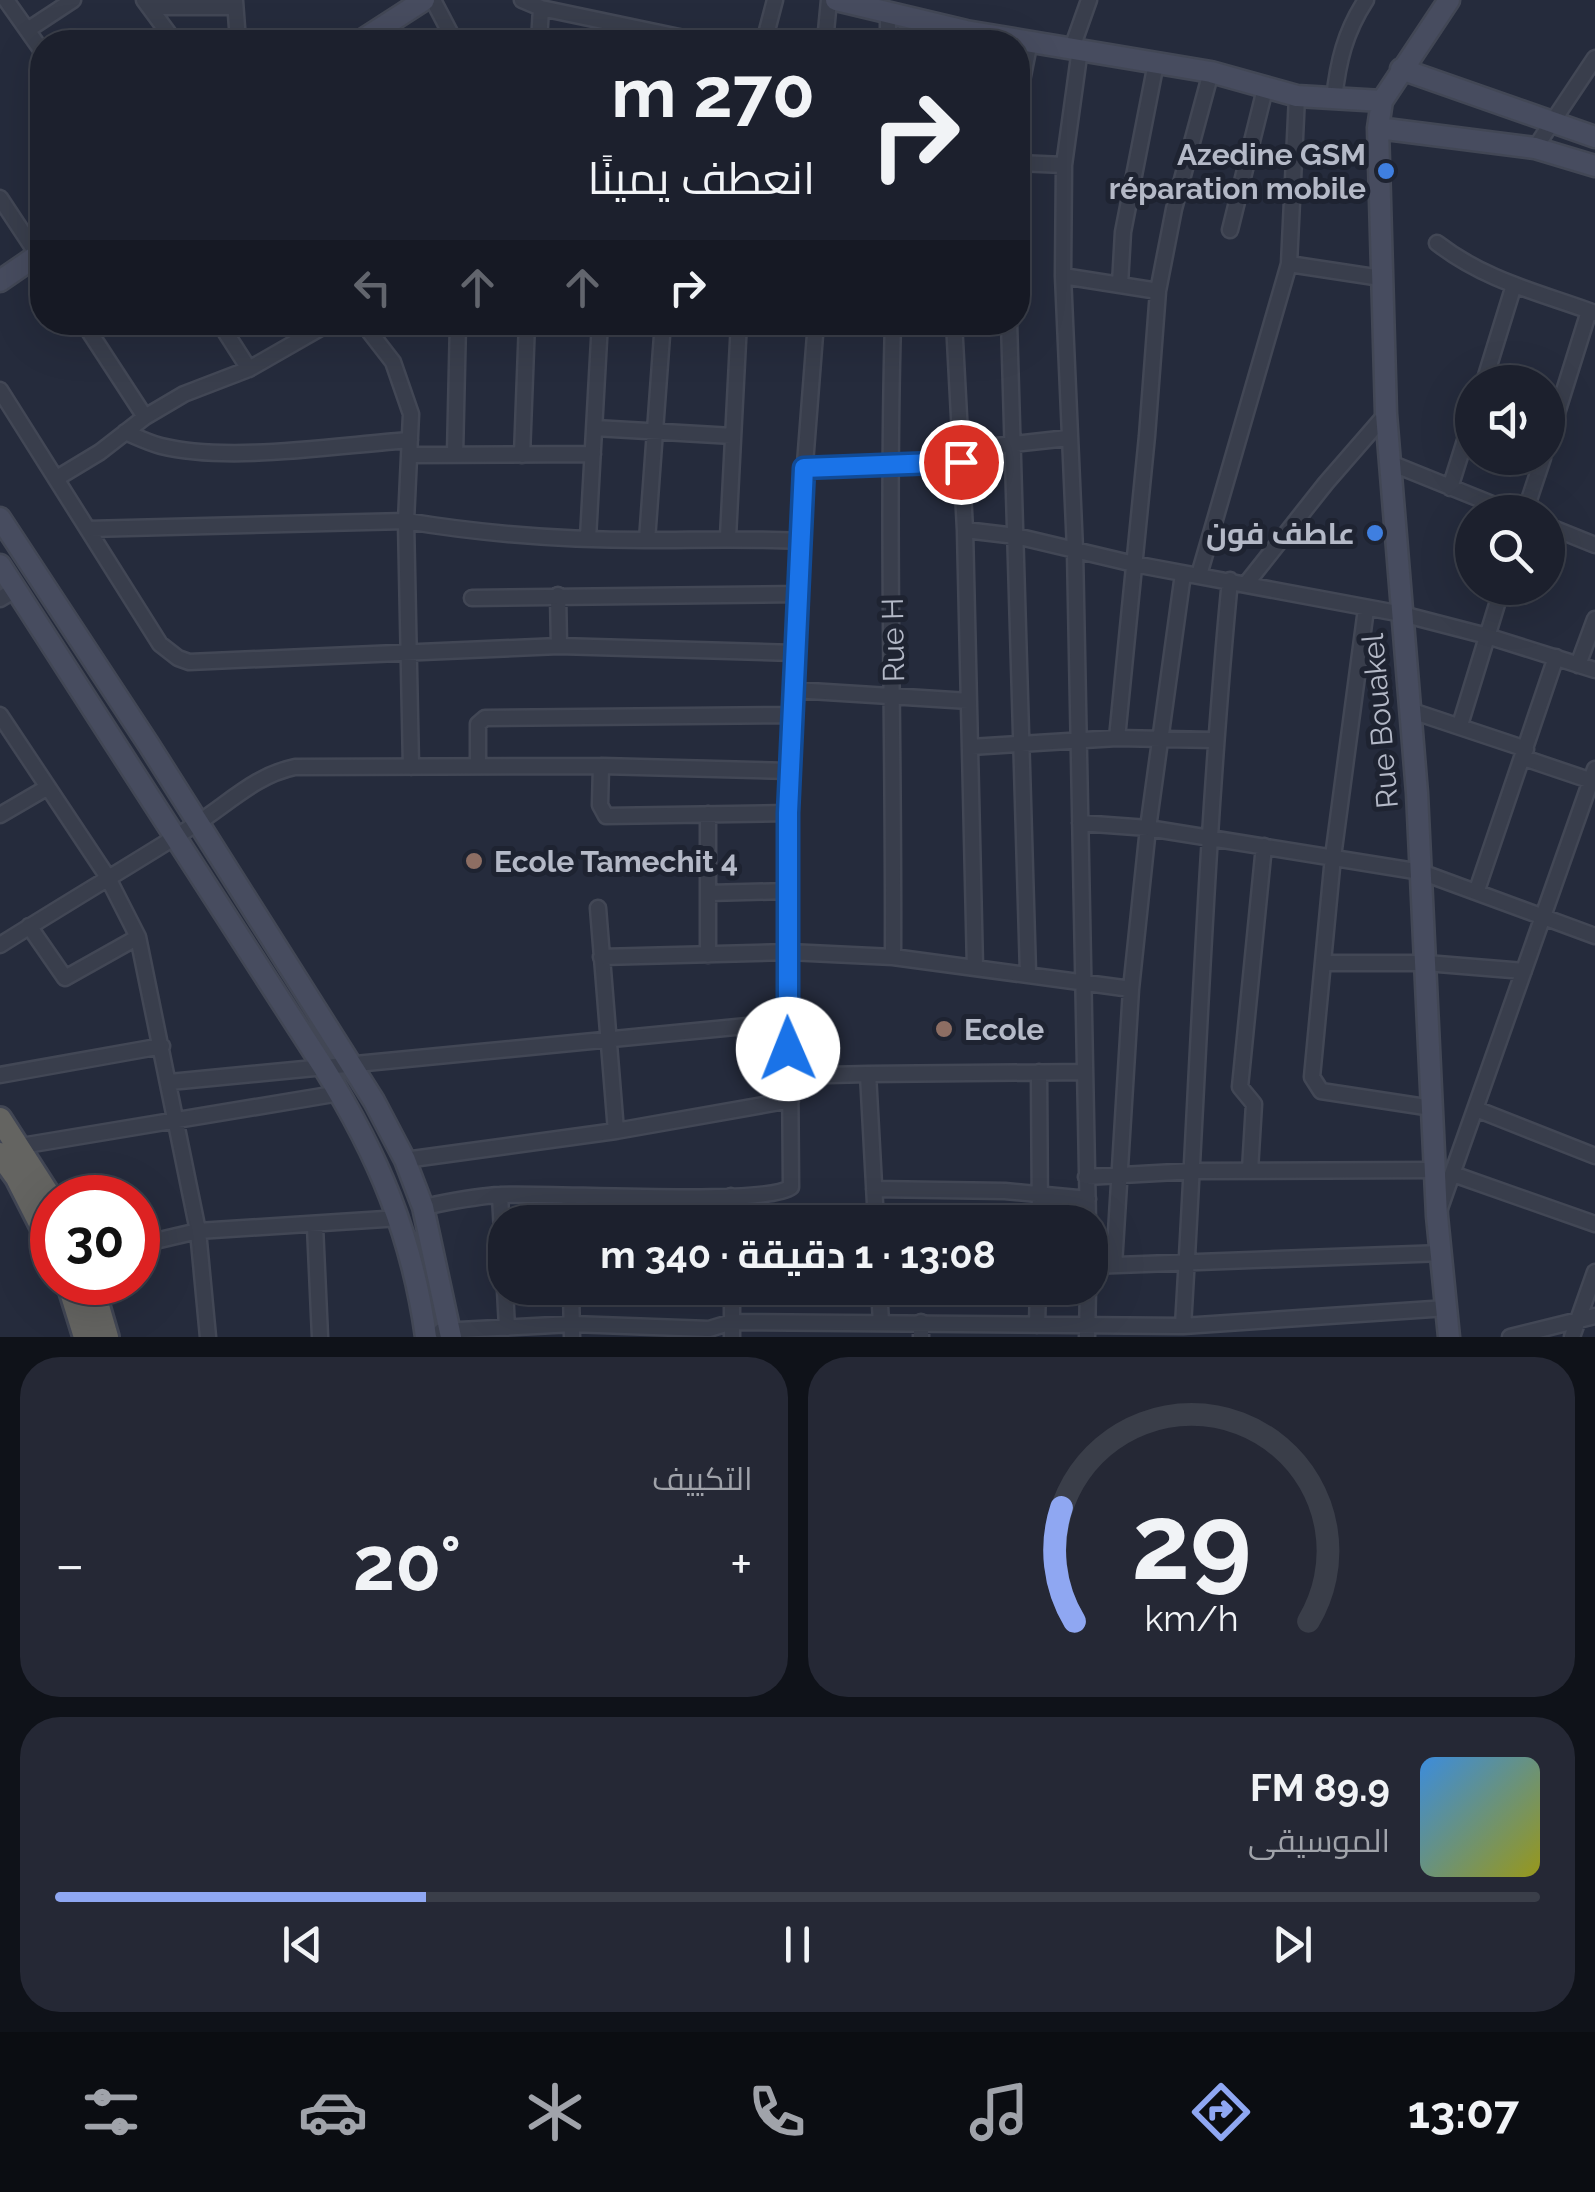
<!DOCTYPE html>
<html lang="ar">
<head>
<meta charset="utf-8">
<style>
  :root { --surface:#1c202d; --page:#252835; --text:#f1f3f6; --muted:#a0a3aa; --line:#3a3e49; --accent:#8fa7f2 }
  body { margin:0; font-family:Raleway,Cairo,sans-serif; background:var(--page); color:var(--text); direction:rtl; height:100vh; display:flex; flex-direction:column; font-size:38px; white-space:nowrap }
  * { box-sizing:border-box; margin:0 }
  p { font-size:32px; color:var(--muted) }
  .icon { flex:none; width:55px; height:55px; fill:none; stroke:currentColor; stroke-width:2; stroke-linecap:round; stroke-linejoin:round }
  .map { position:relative; height:1337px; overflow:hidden; direction:ltr }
  .details { display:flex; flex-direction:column; gap:20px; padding:20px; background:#0f1219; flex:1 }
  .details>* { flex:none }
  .hud { position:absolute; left:30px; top:30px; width:1000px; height:305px; border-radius:40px; box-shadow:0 10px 40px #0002,0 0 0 2px var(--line); direction:rtl; background:#1c202d; color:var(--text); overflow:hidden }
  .fabs { position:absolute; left:1455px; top:365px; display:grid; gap:20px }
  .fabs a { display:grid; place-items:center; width:110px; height:110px; border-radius:50%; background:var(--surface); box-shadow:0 10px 40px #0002,0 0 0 2px var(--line); font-size:50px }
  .speed { position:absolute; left:30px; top:1175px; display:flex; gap:20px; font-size:50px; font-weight:700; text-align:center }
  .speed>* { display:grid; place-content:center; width:130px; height:130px; border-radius:50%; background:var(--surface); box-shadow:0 10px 40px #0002,0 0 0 2px var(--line); line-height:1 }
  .speed .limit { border:15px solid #d22; background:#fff; color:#111 }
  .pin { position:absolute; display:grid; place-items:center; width:85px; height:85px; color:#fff; margin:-42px; border:5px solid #fff; border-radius:50%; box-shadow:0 2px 10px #0007 }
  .me { position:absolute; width:110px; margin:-55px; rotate:359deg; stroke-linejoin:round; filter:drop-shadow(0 0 8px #0008) }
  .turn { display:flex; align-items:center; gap:35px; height:210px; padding:0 50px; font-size:45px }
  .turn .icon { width:130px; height:130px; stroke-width:2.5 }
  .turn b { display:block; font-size:70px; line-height:85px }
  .lanes { display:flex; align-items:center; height:95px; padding:0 50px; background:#0003; justify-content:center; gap:50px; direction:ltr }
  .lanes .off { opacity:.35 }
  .big { font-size:75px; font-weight:700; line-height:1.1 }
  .details .widget { flex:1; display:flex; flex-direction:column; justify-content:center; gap:15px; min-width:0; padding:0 35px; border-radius:40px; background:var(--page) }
  .details .dial { align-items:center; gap:0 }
  .dial svg { height:260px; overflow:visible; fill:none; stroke:var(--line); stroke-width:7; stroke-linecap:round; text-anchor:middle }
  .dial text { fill:var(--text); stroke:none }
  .song { display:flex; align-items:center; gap:30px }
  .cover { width:120px; height:120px; border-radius:15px; background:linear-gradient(135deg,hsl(210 70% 55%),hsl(60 70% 35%)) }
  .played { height:10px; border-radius:5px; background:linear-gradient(90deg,var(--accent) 25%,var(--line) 25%) }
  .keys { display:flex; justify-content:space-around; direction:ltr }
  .heat { display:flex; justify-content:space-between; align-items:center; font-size:55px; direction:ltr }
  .details .tiles { flex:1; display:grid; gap:20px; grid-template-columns:1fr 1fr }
  .widget:last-child { grid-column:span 2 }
  .trip { position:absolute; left:488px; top:1205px; width:620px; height:100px; border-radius:40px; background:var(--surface); box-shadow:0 10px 40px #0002,0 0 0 2px var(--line); font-weight:700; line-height:100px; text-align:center; direction:rtl }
  .menu { display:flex; height:160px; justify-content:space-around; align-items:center; background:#0b0d12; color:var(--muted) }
  .menu .icon { width:70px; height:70px }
  .menu .selected { color:var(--accent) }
  .menu b { font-size:45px; color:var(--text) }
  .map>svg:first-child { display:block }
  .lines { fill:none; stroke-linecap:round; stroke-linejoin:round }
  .minor-casing { stroke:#424755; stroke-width:19 }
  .secondary-casing { stroke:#424755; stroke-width:25 }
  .trunk-casing { stroke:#414654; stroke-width:28 }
  .minor { stroke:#393e4c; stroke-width:14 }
  .secondary { stroke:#474c5f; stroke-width:20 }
  .trunk { stroke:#646461; stroke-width:22 }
  .route-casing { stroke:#114b97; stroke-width:25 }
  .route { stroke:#1a73e8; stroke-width:18 }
  .shop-dot { fill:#3f7fe0; stroke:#1e2331; stroke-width:4 }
  .education-dot { fill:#8d6e63; stroke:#1e2331; stroke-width:4 }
  .labels { text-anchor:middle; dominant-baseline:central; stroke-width:10; stroke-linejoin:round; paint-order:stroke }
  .poi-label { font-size:30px; font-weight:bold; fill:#b4b9c7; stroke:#1e2331; text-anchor:end }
  .street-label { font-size:30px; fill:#b4b9c7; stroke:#1e2331 }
</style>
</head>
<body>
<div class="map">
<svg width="1595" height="1337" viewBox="0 0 1595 1337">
  <rect width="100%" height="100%" fill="#252b3c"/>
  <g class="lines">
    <defs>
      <path id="minor" d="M6 0 42 51
        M144 0 175 42
        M433 0 455 42
        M522 0 541 8 684 38 730 42
        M235 1 238 41
        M152 7H235
        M888 15V42
        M29 29 73 0
        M539 42 541 8
        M613 42 614 24
        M764 42 775 0
        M790 42 825 38
        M825 42 829 0
        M1072 48 1089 0
        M1080 49 1064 165 1063 276 1075 550 1088 1222
        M1334 99C1338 62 1345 32 1366 0
        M1018 101 1030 41
        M1535 148 1595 58
        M1018 163 1064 165
        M0 198 41 260
        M1230 230 1266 85
        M1437 243C1486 281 1538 292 1595 313
        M1289 264 1381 278
        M1063 276 1158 291
        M1120 284 1123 232 1156 63
        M83 322 145 417
        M219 322 249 369
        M362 322 393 362 411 414 406 521 411 767
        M893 322C887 534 894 746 893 957
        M954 322 965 530 975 968
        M1009 322 1028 973
        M1484 382 1514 285
        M0 390 160 644 178 658 189 662 559 646 795 653
        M595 428 733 436
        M125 432C137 437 149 443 161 446 230 463 339 445 410 440
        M1548 442 1589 311
        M960 450 1068 438
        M411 455 593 454
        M455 455 458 322
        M522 455 527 322
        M1393 464 1512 512
        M804 468 961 462
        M57 478 100 452 145 417 184 394 249 369 331 322
        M1450 488 1472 418
        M1525 512 1543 458
        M1548 526 1595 545
        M88 529 406 521C484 534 566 540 645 540 697 540 747 538 799 541
        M965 530 1016 536 1134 564 1402 614 1487 636 1595 670
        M728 537 739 322
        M588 538 600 322
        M647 540 663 322
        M1199 575 1289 264 1297 96
        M1246 584 1326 483 1386 414
        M558 595 559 646
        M472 598 798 594
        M0 599 15 590
        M1366 609 1333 857 1312 1077 1321 1091 1432 1108
        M1578 665 1595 619
        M794 690 969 701
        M1409 710 1526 749
        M0 715 107 876 138 937 198 1231 208 1337
        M1460 725 1502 588
        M1117 738 1147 436 1158 291 1174 209 1211 72
        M971 747 1117 738 1214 740
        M1524 758 1595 782
        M478 766V724L485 718 793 715
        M601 766 600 805 606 816 788 813
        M708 814V955
        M0 815 48 787
        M1080 823 1148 828 1421 872 1595 936
        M1477 890 1556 657
        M708 893 789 891
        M598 908 616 1131
        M29 926 65 978 138 937
        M0 945C65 904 131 865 196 824 229 803 256 775 295 767L601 766 790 771
        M601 957 789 952 893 957 1131 989
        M1323 963H1426L1524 971
        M1039 1072 1040 1222
        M868 1074 1085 1072
        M0 1075 162 1046
        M790 1076 868 1074 876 1222
        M170 1082 788 1022
        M1476 1109 1595 1156
        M21 1146 340 1093
        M405 1160 616 1131 791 1100
        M1250 1170 1254 1104 1240 1087 1264 846
        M1453 1174 1595 1224
        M1086 1177 1194 1171 1436 1170
        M874 1189 1005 1191 1088 1199
        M500 1195 507 1328
        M569 1196 570 1222
        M731 1196 732 1222
        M423 1207C449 1202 474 1196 500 1195 548 1192 765 1207 791 1187L788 813 799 541 816 322
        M1439 1211 1595 769
        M315 1226 320 1337
        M138 1245 198 1231 400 1218
        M1114 1265 1131 989 1148 828 1183 574
        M1090 1266 1443 1253
        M571 1288 572 1337
        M732 1288V1337
        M879 1288 881 1323
        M921 1322V1337
        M1037 1325 1038 1288
        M1183 1326C1198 1077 1206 828 1230 580
        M441 1331 572 1324 709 1329 732 1322 1183 1326 1447 1308
        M1087 1337 1088 1288
        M1510 1337 1595 1316
        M1572 1337 1595 1272"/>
      <path id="secondary" d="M836 0 966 31 1211 72 1297 96 1382 101
        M359 42 424 0
        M1401 69 1595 137
        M1378 128 1535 148 1595 166
        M0 281 42 252
        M0 518 149 745 374 1101 405 1160 423 1207 451 1337
        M0 565 324 1068C378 1155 412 1235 426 1337
        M1449 1337 1437 1216 1417 793 1386 414 1378 128 1382 101 1449 0"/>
      <path id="trunk" d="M0 1119 52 1200
        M0 1154 17 1178 52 1247
        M68 1282 85 1337
        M91 1282 107 1337"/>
    </defs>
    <!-- minor casing -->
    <use href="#minor" class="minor-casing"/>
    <!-- secondary casing -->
    <use href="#secondary" class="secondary-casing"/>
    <!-- trunk casing -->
    <use href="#trunk" class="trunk-casing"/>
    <!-- minor -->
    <use href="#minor" class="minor"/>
    <!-- secondary -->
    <use href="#secondary" class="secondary"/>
    <!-- trunk -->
    <use href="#trunk" class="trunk"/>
  </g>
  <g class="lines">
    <defs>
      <path id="route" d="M788 1049V813L804 468 961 462"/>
    </defs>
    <!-- route casing -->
    <use href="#route" class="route-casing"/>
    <!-- route -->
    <use href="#route" class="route"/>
  </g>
  <!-- markers -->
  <g class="shop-dot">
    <circle cx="1386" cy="171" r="10"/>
    <circle cx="1375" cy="533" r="10"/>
  </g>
  <g class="education-dot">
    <circle cx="474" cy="861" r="10"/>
    <circle cx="944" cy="1029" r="10"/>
  </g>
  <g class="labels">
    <!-- poi labels -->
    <g class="poi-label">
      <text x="1366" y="154">Azedine GSM<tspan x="1366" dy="34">réparation mobile</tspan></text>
      <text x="1355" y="533">عاطف فون</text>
      <text x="494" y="861" text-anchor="start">Ecole Tamechit 4</text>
      <text x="964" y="1029" text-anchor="start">Ecole</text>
    </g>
    <!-- street labels -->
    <g class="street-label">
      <text transform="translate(893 640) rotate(-91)">Rue H</text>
      <text transform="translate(1380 721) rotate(-95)">Rue Bouakel</text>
    </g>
  </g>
</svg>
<div class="fabs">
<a><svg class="icon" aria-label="sound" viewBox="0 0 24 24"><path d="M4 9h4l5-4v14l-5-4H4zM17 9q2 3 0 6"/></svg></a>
<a><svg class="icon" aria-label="search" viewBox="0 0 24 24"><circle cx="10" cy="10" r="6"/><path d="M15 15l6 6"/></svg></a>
</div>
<div class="speed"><div class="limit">30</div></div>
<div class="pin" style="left:961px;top:462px;background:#d93025"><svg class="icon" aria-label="arrive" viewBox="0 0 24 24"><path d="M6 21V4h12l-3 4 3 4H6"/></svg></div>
<svg class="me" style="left:788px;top:1049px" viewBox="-20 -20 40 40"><circle r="19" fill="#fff"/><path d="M0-13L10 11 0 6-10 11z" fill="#1a73e8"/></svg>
<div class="trip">13:08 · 1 دقيقة · 340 m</div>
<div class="hud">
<div class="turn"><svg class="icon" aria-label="right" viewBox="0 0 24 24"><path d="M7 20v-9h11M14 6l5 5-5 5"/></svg><div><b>270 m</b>انعطف يمينًا</div></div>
<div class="lanes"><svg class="icon off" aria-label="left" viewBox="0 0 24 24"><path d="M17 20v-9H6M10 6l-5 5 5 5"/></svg><svg class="icon off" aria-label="ahead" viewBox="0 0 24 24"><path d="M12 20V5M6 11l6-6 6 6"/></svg><svg class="icon off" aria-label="ahead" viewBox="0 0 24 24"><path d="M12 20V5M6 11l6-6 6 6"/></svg><svg class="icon" aria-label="right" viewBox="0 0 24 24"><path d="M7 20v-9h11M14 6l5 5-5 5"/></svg></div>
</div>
</div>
<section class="details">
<div class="tiles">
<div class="widget dial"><svg viewBox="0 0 100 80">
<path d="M14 69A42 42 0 1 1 86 69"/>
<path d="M14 69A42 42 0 0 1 10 34" stroke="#8fa7f2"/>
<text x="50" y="56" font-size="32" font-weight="700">29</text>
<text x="50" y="72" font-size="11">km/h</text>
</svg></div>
<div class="widget"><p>التكييف</p>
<div class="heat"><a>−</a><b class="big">20°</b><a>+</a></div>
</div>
<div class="widget">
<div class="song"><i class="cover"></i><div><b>89.9 FM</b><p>الموسيقى</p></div></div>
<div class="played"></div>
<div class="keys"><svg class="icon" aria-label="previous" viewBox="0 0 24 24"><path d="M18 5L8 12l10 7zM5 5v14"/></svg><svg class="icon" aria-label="pause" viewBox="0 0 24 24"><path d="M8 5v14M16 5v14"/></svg><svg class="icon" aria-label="next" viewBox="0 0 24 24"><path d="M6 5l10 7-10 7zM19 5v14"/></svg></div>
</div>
</div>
</section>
<nav class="menu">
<b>13:07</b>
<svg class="icon selected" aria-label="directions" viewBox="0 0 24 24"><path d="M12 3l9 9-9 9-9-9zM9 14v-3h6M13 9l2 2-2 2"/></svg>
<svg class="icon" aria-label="music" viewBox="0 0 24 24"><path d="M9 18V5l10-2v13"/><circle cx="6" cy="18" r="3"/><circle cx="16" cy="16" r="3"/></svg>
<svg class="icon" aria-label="phone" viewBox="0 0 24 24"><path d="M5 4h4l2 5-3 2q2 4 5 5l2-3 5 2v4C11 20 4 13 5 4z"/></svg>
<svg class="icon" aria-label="climate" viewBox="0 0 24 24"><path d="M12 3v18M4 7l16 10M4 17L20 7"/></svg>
<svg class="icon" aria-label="car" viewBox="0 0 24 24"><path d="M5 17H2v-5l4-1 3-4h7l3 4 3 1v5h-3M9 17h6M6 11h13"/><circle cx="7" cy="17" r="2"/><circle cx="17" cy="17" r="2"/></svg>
<svg class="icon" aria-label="filters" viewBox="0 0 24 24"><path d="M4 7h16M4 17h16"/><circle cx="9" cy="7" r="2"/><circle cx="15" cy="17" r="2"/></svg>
</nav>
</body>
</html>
